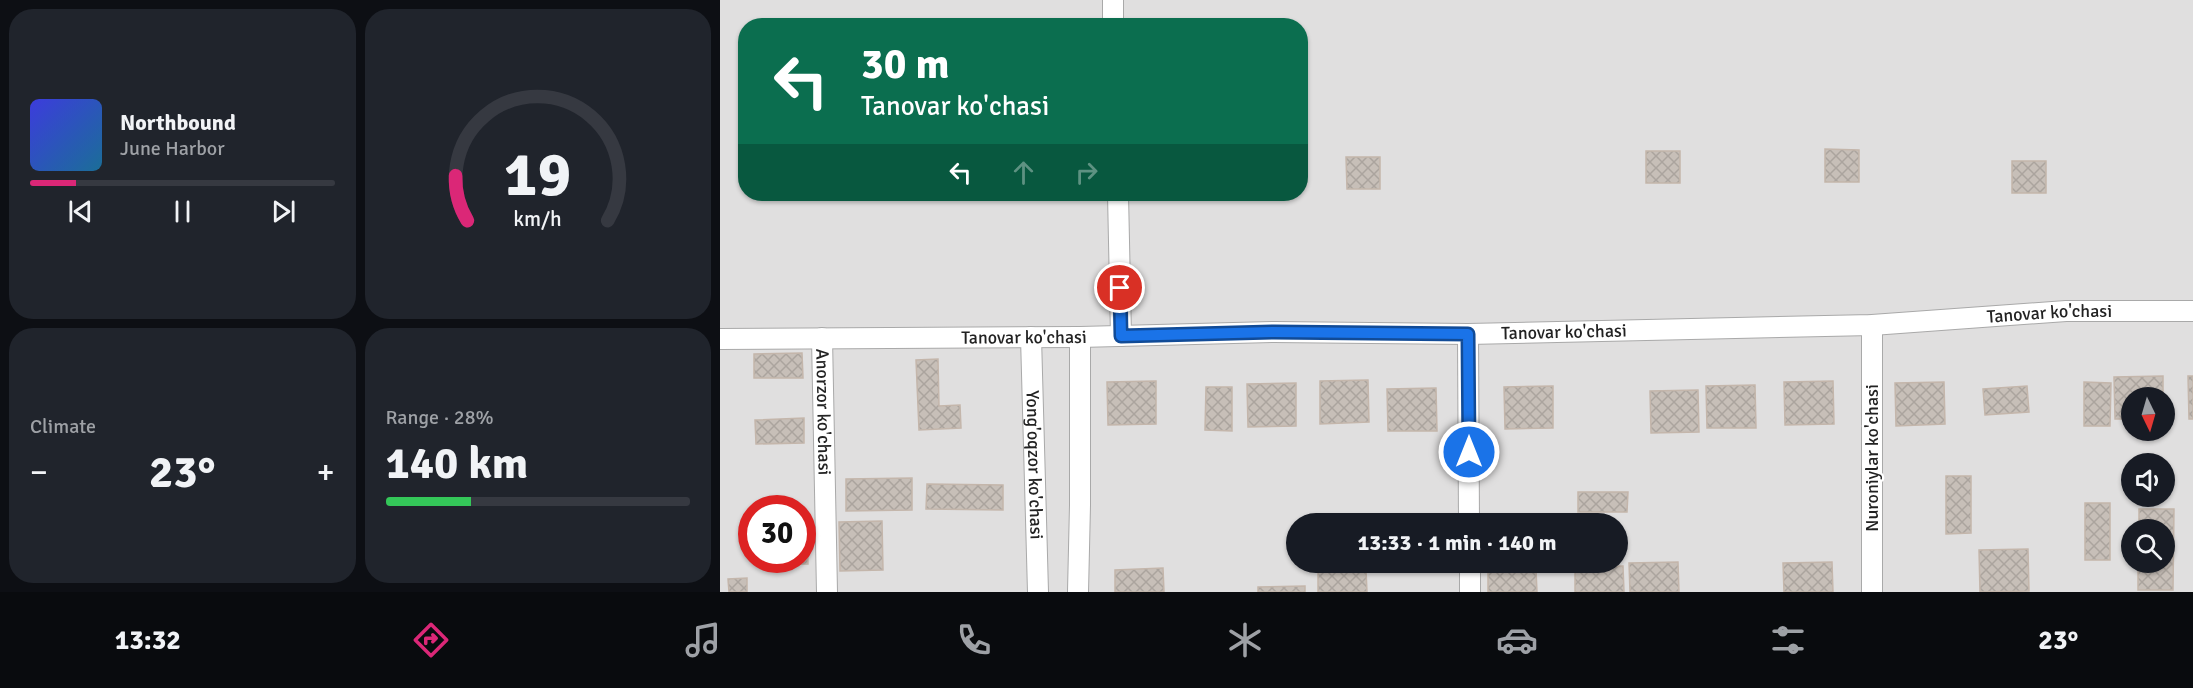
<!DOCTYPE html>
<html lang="en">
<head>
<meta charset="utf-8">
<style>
  :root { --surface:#171b24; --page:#20242c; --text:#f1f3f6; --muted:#9ea1a6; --line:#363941; --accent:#db2777 }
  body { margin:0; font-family:Signika,sans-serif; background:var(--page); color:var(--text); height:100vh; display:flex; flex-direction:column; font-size:22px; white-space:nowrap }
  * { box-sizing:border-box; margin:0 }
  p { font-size:20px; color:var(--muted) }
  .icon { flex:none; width:33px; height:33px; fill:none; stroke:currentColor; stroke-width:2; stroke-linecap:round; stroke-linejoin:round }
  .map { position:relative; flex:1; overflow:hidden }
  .details { display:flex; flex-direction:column; gap:9px; padding:9px; background:#0d0f14; width:720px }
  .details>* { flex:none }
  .top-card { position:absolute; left:18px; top:18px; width:570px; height:183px; border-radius:24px; box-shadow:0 2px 4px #0004; background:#0b6e4f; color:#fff; overflow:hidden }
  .needle { width:39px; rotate:175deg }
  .tools { position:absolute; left:1401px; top:387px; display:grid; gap:12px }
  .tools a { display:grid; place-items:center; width:54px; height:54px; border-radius:50%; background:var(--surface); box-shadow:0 2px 4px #0004; font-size:30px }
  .speed { position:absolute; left:18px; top:495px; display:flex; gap:12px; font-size:30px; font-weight:700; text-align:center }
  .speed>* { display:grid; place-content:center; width:78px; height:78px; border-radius:50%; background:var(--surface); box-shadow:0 2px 4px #0004; line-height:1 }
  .speed .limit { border:9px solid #d22; background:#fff; color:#111 }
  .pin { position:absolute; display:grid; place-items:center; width:51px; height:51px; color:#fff; margin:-26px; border:3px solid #fff; border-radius:50%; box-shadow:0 2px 6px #0007 }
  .me { position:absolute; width:66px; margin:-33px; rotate:0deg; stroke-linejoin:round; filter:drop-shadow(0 0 4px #0008) }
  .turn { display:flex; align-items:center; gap:21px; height:126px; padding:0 24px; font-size:27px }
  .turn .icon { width:78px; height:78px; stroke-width:2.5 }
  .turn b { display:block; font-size:42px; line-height:51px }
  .lanes { display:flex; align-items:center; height:57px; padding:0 24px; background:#0003; justify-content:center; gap:30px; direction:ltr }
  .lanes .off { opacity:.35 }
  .big { font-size:45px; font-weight:800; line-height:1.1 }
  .details .tile { flex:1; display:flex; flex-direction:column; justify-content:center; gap:9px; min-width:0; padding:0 21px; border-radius:24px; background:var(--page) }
  .details .dial { align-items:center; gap:0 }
  .dial svg { height:156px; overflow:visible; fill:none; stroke:var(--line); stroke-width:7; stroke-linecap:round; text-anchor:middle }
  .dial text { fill:var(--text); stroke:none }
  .song { display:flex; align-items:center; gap:18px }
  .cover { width:72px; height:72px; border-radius:9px; background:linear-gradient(135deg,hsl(240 70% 55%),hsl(200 70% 35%)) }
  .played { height:6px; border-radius:3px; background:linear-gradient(90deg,var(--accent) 15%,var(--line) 15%) }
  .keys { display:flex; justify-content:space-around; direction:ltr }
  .heat { display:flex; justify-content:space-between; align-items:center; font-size:33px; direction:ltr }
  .charge { height:9px; border-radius:4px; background:linear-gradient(90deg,#34c759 28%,var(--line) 0) }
  .details .tiles { flex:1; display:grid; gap:9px; grid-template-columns:repeat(2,1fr) }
  .trip { position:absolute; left:566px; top:513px; width:342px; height:60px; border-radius:30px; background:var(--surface); box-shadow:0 2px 4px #0004; font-weight:800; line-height:60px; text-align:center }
  .menu { display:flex; height:96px; justify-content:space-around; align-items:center; background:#090b0e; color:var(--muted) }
  .menu .icon { width:42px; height:42px }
  .menu .on { color:var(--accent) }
  .menu b { font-size:27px; color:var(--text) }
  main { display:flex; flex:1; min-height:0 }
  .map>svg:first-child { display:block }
  .residential { fill:#e0dfdf; fill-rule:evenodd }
  .building { fill:url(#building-cross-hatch); stroke:#c4b6ab; stroke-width:1.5 }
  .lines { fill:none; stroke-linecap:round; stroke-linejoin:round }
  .minor-casing { stroke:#a9a9a9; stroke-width:22 }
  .minor { stroke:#fff; stroke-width:20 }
  .route-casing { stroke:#114b97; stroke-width:15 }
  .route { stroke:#1a73e8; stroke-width:10 }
  .labels { text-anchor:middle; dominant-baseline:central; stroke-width:4.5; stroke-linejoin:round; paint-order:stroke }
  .street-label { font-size:18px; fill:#222; stroke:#fff }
</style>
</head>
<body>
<main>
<section class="details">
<div class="tiles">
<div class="tile">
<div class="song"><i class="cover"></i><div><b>Northbound</b><p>June Harbor</p></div></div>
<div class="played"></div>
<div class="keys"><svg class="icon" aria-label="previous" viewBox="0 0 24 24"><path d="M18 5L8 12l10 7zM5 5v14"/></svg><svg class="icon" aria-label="pause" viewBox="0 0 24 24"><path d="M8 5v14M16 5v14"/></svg><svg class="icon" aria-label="next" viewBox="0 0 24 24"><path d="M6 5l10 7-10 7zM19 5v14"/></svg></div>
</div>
<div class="tile dial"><svg viewBox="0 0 100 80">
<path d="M14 69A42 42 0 1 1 86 69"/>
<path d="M14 69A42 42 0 0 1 8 46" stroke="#db2777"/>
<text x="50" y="56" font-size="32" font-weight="700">19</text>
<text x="50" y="72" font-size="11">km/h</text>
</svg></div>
<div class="tile"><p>Climate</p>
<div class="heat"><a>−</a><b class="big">23°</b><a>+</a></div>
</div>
<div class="tile"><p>Range · 28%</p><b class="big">140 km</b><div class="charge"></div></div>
</div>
</section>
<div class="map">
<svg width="1473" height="592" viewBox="0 0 1473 592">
  <defs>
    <pattern id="building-cross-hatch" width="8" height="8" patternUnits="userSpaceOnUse" patternTransform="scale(1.5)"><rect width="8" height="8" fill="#c7bfb8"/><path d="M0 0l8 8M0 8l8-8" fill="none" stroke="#aba49e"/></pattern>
  </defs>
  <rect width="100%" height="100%" fill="#f2efe9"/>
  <!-- residential -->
  <path class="residential" d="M0 0H1473V592H0ZM26 26H580V194H26ZM1412 398H1444V430H1412ZM1412 464H1444V496H1412ZM32 508H82V560H32ZM576 524H897V562H576ZM1412 530H1444V562H1412Z"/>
  <!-- building -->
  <path class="building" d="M1105 149 1139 150V182H1105Z
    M926 151H960V183H926Z
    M626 157H660V189H627Z
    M1292 161H1326V193H1292Z
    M82 353 83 378H34V354Z
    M218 359 219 406 240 405 241 428 199 430 196 360Z
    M1443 376V398H1412V419H1395L1394 377Z
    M1468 376H1473V419H1469Z
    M648 380 649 422 600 424V381Z
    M436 381V424L388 425 387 382Z
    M1113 381 1114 424 1065 425 1064 382Z
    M1224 382 1225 424 1176 426 1175 383Z
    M1364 382 1391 383 1390 426H1364Z
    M576 383V426L528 427 527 384Z
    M1035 385 1036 428H987L986 386Z
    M833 386V428L785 429 784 387Z
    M1307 386 1309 412 1265 415 1263 389Z
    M486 387H512V431L485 430Z
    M716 388 717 431H668L667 389Z
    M978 390 979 432 931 433 930 391Z
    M84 418V443L36 444 35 420Z
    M1226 476H1251V533L1226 534Z
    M192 478V510L126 511V479Z
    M207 484 283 485V510L206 509Z
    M858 492H908L907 512H858Z
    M1365 503H1390V560H1365Z
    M1419 509H1454L1453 590H1418V562H1444V530H1419Z
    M82 516H87L88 564 45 565V560H82Z
    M162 521 163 570 120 571 119 522Z
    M1308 549 1309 591 1260 592 1259 550Z
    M958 562 959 592H910L909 563Z
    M1112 562 1113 592H1064L1063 563Z
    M903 566 904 592H855V567Z
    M443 568 444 592H395V570Z
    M646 570 647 592H598V571Z
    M816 570 817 592H768V571Z
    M27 578V592H9L8 579Z
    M585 586V592H538V587Z"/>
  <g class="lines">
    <defs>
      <g id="minor">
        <path d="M393 0V26"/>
        <path d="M398 194 401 336"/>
        <path d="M1152 325V592"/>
        <path d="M748 334 749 524"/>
        <path id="s1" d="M311 337 318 592"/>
        <path id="s2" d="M102 338 107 592"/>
        <path id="s3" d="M0 339 360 337 554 332 748 334 1152 325 1346 311H1473"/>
        <path d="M750 562V592"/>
        <path d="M358 592 360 505V337"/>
      </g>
    </defs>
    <!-- minor casing -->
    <use href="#minor" class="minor-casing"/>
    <!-- minor -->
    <use href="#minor" class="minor"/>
  </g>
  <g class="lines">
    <defs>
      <path id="route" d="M400 288 401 336 554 332 748 334 749 452"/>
    </defs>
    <!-- route casing -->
    <use href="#route" class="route-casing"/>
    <!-- route -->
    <use href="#route" class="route"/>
  </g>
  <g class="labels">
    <!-- street labels -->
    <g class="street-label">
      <text stroke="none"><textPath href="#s3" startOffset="1330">Tanovar ko'chasi</textPath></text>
      <text stroke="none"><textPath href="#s3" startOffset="844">Tanovar ko'chasi</textPath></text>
      <text stroke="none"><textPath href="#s3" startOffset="304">Tanovar ko'chasi</textPath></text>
      <text stroke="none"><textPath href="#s2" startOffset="74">Anorzor ko'chasi</textPath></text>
      <text transform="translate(1152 458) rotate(-90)">Nuroniylar ko'chasi</text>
      <text stroke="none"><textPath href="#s1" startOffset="128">Yong'oqzor ko'chasi</textPath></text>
    </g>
  </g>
</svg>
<div class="tools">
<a><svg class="needle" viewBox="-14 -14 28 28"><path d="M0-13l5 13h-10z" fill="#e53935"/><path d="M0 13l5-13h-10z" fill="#9ea1a6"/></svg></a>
<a><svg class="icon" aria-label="sound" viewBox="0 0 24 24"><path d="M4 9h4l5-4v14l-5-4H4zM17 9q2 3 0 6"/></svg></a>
<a><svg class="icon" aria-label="search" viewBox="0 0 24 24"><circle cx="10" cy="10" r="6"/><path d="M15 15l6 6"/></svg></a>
</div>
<div class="speed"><div class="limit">30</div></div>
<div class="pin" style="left:400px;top:288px;background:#d93025"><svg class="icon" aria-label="arrive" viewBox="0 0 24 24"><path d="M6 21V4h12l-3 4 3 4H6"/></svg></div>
<svg class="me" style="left:749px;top:452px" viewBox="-20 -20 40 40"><circle r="17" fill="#1a73e8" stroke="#fff" stroke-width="3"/><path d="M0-11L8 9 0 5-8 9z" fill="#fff"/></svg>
<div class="trip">13:33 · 1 min · 140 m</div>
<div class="top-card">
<div class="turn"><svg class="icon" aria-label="left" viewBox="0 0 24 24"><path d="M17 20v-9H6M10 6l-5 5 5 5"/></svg><div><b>30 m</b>Tanovar ko'chasi</div></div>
<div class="lanes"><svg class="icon" aria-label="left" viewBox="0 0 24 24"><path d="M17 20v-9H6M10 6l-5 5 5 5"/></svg><svg class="icon off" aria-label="ahead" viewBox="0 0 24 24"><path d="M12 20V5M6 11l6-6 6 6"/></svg><svg class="icon off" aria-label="right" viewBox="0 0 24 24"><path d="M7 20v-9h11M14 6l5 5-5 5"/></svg></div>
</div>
</div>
</main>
<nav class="menu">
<b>13:32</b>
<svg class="icon on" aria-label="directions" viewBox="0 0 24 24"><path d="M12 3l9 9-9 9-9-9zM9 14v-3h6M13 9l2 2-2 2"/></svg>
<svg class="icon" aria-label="music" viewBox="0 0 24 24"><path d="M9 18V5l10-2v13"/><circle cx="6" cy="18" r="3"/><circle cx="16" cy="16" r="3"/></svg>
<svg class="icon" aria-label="phone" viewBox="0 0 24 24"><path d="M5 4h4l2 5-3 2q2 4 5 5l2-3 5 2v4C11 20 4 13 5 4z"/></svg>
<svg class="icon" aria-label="climate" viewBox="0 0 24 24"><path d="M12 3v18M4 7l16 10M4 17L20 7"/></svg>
<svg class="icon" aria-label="car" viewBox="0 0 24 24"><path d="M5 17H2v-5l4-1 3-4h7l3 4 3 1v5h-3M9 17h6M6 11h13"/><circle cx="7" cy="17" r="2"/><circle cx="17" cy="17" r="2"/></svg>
<svg class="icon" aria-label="filters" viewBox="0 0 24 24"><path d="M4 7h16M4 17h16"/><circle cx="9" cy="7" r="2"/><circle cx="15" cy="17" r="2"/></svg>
<b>23°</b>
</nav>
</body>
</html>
